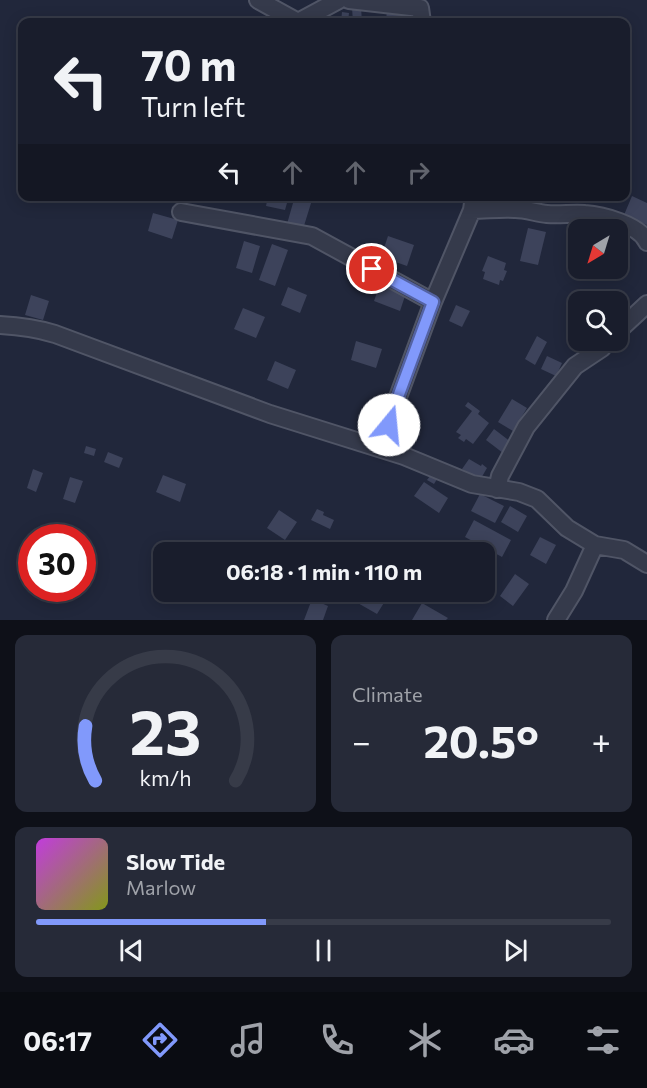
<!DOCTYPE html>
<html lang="en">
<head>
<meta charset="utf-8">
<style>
  :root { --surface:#191d2c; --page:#262a38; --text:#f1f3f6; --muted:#9fa2a9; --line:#373b48; --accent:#8199fb }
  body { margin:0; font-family:Commissioner,sans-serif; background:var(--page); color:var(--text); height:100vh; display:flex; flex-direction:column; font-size:22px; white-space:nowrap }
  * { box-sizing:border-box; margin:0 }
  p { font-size:20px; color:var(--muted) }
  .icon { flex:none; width:33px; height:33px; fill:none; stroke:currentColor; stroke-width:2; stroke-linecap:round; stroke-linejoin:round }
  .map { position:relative; height:620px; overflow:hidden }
  .sheet { display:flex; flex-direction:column; gap:15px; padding:15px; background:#0e1018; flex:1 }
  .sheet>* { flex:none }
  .guide { position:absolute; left:18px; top:18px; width:612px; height:183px; border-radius:12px; box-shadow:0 3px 15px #0003,0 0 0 2px var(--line); background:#191d2c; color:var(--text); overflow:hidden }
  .needle { width:39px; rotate:218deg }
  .fabs { position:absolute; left:568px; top:219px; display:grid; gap:12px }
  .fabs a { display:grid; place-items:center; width:60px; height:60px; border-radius:12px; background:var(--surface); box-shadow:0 3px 15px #0003,0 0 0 2px var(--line); font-size:30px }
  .speed { position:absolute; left:18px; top:524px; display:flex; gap:12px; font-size:30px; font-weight:700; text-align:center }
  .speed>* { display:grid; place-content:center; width:78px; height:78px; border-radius:50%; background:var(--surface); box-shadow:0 3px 15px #0003,0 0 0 2px var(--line); line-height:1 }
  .speed .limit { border:9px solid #d22; background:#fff; color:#111 }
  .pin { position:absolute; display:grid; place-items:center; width:51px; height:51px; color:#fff; margin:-26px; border:3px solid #fff; border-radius:50%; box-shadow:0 2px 6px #0007 }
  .me { position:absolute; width:66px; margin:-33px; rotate:17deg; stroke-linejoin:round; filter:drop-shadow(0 0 4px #0008) }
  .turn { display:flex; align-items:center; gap:21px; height:126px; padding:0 24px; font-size:27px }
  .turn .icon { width:78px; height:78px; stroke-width:2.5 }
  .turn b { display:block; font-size:42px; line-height:51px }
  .lanes { display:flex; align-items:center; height:57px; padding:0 24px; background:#0003; justify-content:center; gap:30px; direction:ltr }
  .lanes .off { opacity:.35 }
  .big { font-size:45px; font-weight:700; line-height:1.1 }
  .sheet .widget { flex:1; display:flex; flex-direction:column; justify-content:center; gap:9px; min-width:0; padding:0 21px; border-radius:12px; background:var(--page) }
  .sheet .dial { align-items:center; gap:0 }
  .dial svg { height:156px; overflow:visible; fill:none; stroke:var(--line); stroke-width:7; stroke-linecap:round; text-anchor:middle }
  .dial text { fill:var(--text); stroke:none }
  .song { display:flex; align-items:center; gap:18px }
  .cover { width:72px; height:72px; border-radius:9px; background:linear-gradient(135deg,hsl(290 70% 55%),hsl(70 70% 35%)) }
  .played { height:6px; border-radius:3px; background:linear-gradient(90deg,var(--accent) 40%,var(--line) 40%) }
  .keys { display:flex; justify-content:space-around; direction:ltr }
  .heat { display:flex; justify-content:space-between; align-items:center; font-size:33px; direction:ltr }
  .sheet .tiles { flex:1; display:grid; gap:15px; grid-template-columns:1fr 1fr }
  .widget:last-child { grid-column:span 2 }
  .trip { position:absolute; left:153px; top:542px; width:342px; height:60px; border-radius:12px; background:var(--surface); box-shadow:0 3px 15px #0003,0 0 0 2px var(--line); font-weight:700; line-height:60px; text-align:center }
  .menu { display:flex; height:96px; justify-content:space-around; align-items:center; background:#0a0c12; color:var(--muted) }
  .menu .icon { width:42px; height:42px }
  .menu .active { color:var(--accent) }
  .menu b { font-size:27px; color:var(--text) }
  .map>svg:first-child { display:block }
  .building { fill:#3d435b }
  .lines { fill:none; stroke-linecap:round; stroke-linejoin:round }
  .minor-casing { stroke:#505566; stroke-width:20 }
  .minor { stroke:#353a4b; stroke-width:16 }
  .route-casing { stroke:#5463a3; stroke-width:15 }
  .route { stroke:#8199fb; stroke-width:10 }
</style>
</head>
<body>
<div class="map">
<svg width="647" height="620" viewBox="0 0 647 620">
  <rect width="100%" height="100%" fill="#21273b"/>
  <!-- building -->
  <path class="building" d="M361 7 362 22H353L352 8Z
    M387 9 404 10 403 22H386Z
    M342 12 349 13 348 22H341Z
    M313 15 331 19 330 22H312Z
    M268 196H289L285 210 266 206Z
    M295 196 312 200 303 229 287 224Z
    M632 196 647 203V225L624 215Z
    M153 213 178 220 172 239 148 231Z
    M528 228 546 232 538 265 520 261Z
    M388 236 414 245 407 266 381 257Z
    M244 241 260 246 252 273 236 268Z
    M576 243 579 244V268H592L589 278 569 272Z
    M272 244 288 250 275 286 259 280Z
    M488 256 506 263 504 270 507 271 503 281 500 280 499 285 483 279 485 272 482 271Z
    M381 281 407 290 400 311 374 301Z
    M288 287 307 295 300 313 281 305Z
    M31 295 49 301 43 320 25 315Z
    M456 305 470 311 462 327 449 321Z
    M243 308 265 317 256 338 234 329Z
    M537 336 547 342 535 365 525 359Z
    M356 341 382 349 376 368 351 360Z
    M547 356 562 363 556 376 541 369Z
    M275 361 296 370 288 389 267 380Z
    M512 399 527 408 513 431 498 422Z
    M468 402 480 411 478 414 489 423 473 444 466 439 464 442 458 438 461 435 456 432 472 411 465 406Z
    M494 429 511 442 503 453 486 440Z
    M86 446 96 449 94 456 84 453Z
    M108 452 123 458 119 468 104 462Z
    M469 459 481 466 482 464 487 468 480 480 462 469Z
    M33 469 43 473 36 492 27 488Z
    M433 472 439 476 434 484 427 480Z
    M163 475 186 484 180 502 156 492Z
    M70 477 83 481 75 503 63 499Z
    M424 482 448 498 439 513 414 496Z
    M480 494 504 506 495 523 471 511Z
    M510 506 527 516 518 532 501 522Z
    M317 509 324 512 323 515 334 520 330 529 311 520Z
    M279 510 297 522 285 540 267 528Z
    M474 520 511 540 502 557 465 537Z
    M540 537 556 545 546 564 530 555Z
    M484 557 497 565 484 586Z
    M515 574 529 584 513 606 500 596Z
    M344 591H387L390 593 377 614 342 594Z
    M312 599 328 606 323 620H304Z
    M422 603 448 618 446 620H412Z"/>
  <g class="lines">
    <defs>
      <path id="minor" d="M258 0 298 22 339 0
        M349 0 420 8 422 22
        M472 210C486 210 501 208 515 209 526 209 536 213 547 214 560 215 573 213 585 214 602 215 640 225 647 242
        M181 212 312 236 433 302
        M0 325C19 326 36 328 55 334L270 414 404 456 472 484 519 492 537 499 567 528 595 545 624 550 647 564
        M618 331 647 304
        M404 456 389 425 398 397 433 302 472 210 474 196
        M497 489 500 476 526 427 575 366 602 348 608 340
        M556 620 574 591 595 545"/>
    </defs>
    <!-- minor casing -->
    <use href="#minor" class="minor-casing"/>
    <!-- minor -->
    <use href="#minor" class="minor"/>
  </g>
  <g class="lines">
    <defs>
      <path id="route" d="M372 269 433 302 398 397 389 425"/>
    </defs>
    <!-- route casing -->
    <use href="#route" class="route-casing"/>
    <!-- route -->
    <use href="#route" class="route"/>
  </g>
</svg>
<div class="fabs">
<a><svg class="needle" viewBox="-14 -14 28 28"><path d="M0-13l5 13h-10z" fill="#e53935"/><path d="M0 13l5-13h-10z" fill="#9fa2a9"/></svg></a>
<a><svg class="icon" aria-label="search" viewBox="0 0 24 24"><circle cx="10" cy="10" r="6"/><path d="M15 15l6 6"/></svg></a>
</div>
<div class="speed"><div class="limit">30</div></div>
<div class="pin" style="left:372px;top:269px;background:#d93025"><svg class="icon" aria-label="arrive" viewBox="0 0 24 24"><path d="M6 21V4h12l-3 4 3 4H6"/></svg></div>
<svg class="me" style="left:389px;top:425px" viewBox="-20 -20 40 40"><circle r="19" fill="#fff"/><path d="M0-13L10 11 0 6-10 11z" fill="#8199fb"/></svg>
<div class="trip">06:18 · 1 min · 110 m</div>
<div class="guide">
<div class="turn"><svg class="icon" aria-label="left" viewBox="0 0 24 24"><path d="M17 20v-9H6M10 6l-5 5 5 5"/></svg><div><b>70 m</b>Turn left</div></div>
<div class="lanes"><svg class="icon" aria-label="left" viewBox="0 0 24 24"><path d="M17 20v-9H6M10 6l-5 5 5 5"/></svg><svg class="icon off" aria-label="ahead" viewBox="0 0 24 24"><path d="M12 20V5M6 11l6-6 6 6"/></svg><svg class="icon off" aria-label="ahead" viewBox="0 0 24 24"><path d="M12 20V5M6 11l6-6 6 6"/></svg><svg class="icon off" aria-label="right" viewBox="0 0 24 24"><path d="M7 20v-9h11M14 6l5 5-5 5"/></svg></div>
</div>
</div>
<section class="sheet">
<div class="tiles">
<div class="widget dial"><svg viewBox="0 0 100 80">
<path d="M14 69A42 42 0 1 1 86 69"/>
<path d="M14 69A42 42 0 0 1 9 41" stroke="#8199fb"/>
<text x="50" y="56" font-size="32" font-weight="700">23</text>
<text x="50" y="72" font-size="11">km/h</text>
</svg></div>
<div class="widget"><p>Climate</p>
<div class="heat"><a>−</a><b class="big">20.5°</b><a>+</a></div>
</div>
<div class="widget">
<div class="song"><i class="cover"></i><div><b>Slow Tide</b><p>Marlow</p></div></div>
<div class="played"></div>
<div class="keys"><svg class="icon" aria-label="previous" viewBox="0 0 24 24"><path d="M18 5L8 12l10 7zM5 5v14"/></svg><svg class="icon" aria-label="pause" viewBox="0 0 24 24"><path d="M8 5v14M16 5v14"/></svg><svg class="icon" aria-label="next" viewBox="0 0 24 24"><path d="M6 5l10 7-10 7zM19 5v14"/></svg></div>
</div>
</div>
</section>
<nav class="menu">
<b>06:17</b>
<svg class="icon active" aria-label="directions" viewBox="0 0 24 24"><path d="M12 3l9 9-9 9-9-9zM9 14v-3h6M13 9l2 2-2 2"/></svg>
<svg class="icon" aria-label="music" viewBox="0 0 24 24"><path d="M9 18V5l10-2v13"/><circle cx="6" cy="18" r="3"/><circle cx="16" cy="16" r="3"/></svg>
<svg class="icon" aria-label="phone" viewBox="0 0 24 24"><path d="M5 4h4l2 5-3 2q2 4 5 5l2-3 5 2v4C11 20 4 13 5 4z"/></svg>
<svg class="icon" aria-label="climate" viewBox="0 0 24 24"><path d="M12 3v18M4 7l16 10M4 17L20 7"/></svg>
<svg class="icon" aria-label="car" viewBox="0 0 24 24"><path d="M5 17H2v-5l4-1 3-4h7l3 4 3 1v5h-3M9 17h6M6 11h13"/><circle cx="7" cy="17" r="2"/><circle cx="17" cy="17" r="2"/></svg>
<svg class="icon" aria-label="filters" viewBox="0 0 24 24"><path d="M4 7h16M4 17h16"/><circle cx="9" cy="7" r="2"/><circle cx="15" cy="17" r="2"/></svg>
</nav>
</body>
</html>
